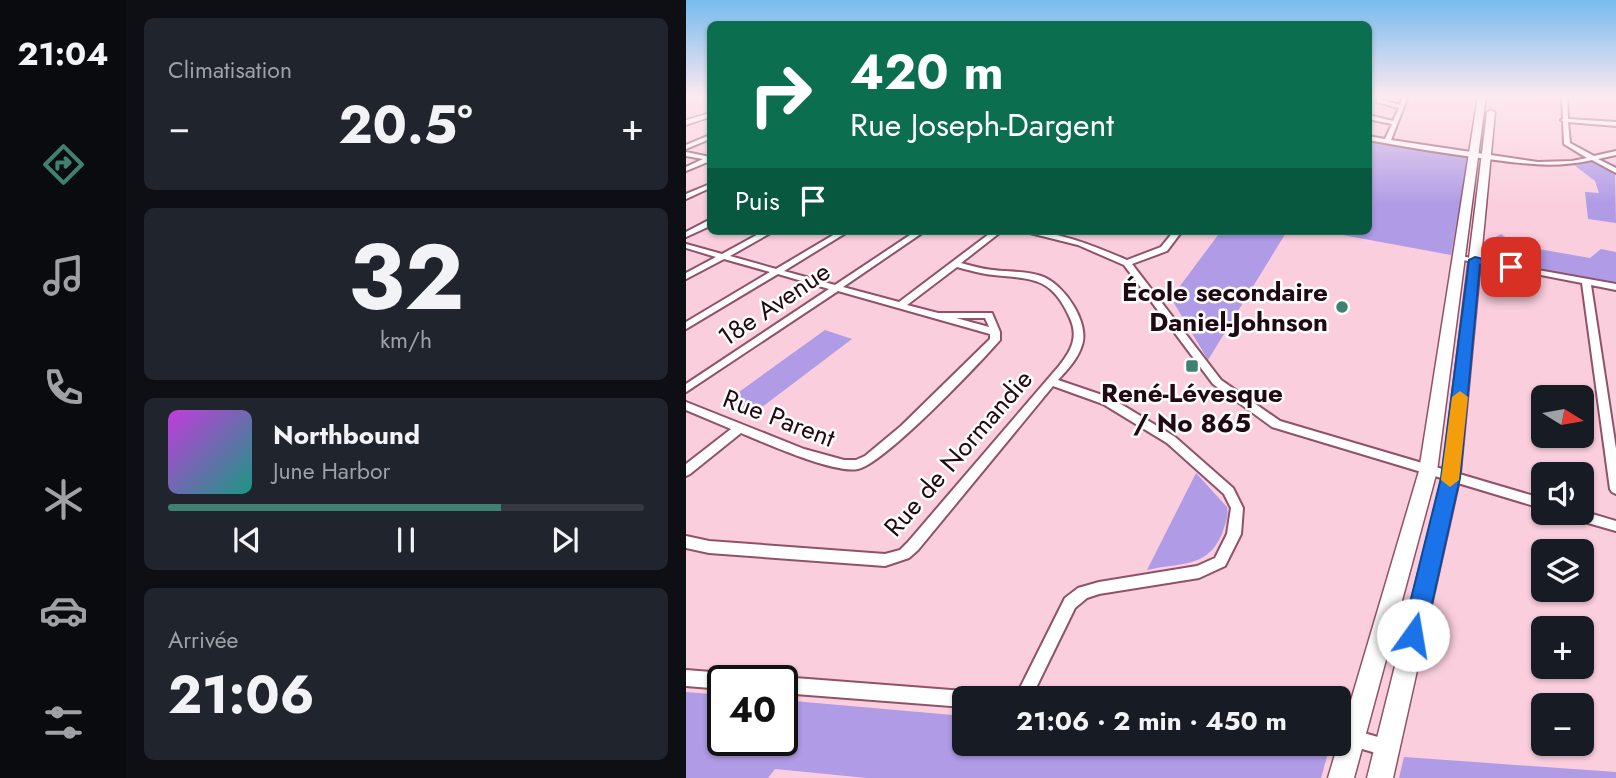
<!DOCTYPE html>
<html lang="fr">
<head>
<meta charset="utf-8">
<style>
  :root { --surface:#171b24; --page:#20242c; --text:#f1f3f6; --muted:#9ea1a6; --line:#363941; --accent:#3f8071 }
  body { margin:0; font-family:Jost,sans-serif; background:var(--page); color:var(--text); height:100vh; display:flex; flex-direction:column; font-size:26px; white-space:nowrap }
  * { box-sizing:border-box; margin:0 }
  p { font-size:23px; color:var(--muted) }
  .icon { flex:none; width:38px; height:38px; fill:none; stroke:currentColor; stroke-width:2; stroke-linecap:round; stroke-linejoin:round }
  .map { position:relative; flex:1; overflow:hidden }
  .side { display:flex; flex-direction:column; gap:18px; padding:18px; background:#0d0f14; width:560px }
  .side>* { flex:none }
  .hud { position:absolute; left:21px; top:21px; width:665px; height:214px; border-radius:10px; box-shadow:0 2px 5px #0004; background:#0b6e4f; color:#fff; overflow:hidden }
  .needle { width:46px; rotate:101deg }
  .tools { position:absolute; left:845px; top:385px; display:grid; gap:14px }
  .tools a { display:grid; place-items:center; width:63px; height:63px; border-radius:10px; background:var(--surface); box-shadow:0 2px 5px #0004; font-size:35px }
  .speed { position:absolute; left:21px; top:665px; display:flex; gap:14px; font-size:35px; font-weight:700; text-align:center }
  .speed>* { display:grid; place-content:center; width:91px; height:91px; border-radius:50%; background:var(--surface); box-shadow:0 2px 5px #0004; line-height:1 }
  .speed .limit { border:4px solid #111; border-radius:10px; background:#fff; color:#111 }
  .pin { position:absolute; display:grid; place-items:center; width:60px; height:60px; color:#fff; margin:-30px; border-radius:14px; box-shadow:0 4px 10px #0006 }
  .me { position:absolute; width:77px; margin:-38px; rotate:13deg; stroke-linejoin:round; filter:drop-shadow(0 0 5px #0008) }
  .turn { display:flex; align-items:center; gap:24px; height:147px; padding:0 28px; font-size:32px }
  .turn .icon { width:91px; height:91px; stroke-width:2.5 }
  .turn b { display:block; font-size:49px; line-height:60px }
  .then { display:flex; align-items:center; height:66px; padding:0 28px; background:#0003; gap:14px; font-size:26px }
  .big { font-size:52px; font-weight:700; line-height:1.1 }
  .side .tile { flex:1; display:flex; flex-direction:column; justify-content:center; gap:10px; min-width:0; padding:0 24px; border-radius:10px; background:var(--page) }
  .side .dial { align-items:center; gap:0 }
  .dial b { font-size:91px; line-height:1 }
  .song { display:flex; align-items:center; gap:21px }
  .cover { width:84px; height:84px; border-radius:10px; background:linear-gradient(135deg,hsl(290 70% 55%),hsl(170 70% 35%)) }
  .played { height:7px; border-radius:4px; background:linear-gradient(90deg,var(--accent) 70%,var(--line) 70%) }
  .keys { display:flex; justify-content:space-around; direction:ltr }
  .heat { display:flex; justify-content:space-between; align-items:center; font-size:38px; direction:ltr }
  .trip { position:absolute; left:266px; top:686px; width:399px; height:70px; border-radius:10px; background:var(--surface); box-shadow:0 2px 5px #0004; font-weight:700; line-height:70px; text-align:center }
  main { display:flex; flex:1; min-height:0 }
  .menu { display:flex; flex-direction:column; width:126px; justify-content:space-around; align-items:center; background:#090b0e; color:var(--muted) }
  .menu .icon { width:49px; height:49px }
  .menu .selected { color:var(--accent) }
  .menu b { font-size:32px; color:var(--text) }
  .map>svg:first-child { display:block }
  .green { fill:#af9be6 }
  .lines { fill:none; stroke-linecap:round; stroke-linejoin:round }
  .street-casing { stroke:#8f526a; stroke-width:4 }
  .secondary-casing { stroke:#8f526a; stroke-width:3 }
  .street { fill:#fff; fill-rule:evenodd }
  .secondary { fill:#fff; fill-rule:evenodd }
  .route { fill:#1a73e8; stroke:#114b97; stroke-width:2 }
  .slow { fill:#f59e0b }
  .poi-dot { fill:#3f8071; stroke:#fdfdfd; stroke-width:2.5 }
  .labels { text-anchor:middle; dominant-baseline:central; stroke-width:5; stroke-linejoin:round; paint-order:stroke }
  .poi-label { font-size:26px; font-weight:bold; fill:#210913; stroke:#fdfdfd; text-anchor:end }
  .street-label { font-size:26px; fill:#210913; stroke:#fdfdfd }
</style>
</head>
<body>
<main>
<nav class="menu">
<b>21:04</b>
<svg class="icon selected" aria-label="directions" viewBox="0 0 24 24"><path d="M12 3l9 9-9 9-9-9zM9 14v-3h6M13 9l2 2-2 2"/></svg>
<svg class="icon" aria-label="music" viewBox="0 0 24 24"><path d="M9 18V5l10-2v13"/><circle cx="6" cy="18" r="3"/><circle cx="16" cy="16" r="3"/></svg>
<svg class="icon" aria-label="phone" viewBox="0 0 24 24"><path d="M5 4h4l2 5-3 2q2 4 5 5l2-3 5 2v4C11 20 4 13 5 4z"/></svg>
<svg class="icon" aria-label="climate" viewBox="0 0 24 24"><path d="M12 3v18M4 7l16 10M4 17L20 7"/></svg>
<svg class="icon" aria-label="car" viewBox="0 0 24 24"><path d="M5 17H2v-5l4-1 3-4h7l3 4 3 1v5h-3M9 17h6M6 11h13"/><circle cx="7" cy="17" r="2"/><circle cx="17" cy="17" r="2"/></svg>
<svg class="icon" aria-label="filters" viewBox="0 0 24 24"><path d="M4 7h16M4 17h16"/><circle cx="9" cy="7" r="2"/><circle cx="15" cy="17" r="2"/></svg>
</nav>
<section class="side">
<div class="tile"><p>Climatisation</p>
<div class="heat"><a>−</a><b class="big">20.5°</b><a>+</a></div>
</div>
<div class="tile dial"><b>32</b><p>km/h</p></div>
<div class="tile">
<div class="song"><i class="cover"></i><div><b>Northbound</b><p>June Harbor</p></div></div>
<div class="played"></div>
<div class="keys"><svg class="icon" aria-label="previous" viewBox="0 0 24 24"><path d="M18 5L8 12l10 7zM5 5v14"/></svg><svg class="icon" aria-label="pause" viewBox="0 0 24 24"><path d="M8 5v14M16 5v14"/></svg><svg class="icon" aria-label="next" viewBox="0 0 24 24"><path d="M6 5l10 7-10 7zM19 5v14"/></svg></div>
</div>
<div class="tile"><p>Arrivée</p><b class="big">21:06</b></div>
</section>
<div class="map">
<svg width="930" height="778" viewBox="0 0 930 778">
  <rect width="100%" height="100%" fill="#facedd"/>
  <!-- green -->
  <path class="green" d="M683 139 782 157 765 255 635 231H682Z
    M909 161 929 175 930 223 902 219 899 192 913 193 909 181 888 165Z
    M535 231H601L522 360 485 298Z
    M815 234 830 245 904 258 915 249 930 252V283L799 259 800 242Z
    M139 330 166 339 68 413 39 402Z
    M510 473 541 507C543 517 539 524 536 534 521 569 494 562 461 570Z
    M0 692 37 695V740H96V700L278 716V744H600L639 747 642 753 635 778H181L89 769 82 778H0Z
    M718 757 930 772V778H713Z"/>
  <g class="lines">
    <defs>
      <path id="street" d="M691 96H696V100L714 105 717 96H722L705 140 852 162 886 161 901 158 878 144 877 121 875 120 877 119 876 96H881L882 119 930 122V126L882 122 884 143 908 156 930 151V155L912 159 930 168V173L906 160C867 169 833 163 794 158 757 153 719 147 682 140V136L699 139 706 124 682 119V115L707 121 713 108 691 102Z
        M24 135V139L0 149V145Z
        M0 152 24 157V161L0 171V167L17 159 0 156Z
        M24 184V188L0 199V194Z
        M21 221H24V226L0 237V232Z
        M78 231H88L44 256 90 269 154 231H163L98 271 149 285 230 231H239L157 287 213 302 307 231H316L275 263C286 266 296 269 307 270 323 272 340 271 355 276 377 283 404 322 396 345 392 359 381 370 372 380L425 398 489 437 547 488 557 508 555 534 539 566 513 578 413 594 401 598 389 608 345 698H329L379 598 392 588 413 582 511 566 529 558 541 534 545 508 538 494 481 443 417 404 367 386 232 550 223 558 199 566 23 553 0 548V536L23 541 199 554 214 550 222 542 373 366C386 350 393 336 383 316 365 277 347 279 308 275 295 274 283 270 271 267L221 305 252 313H306L314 332V340C293 364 198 464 172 469 148 474 79 443 55 433L4 474 0 476V464L45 429 0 410V402L118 449 158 460H170L179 456 215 426 304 339V334L152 291 0 392V384L143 289 92 274 0 329V322L84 272 38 259 0 279V273L30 257 0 248V244L36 254ZM270 318H299L303 327Z
        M336 231C373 231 408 246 441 260L475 247 488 231H496L481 251 446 264 535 380 594 421 858 499V509L586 427 527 384 438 265 392 245Z
        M769 255 930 284V290L905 285 930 449V494L926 492 924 489 896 283 772 259 768 257Z
        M896 511 930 521V531L881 517 880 513H896Z
        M0 670 38 673 44 675 46 681H37V689L0 686Z
        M96 677 278 691 284 693 286 698H278V707L96 693V681H90Z
        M653 726 706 741 709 747 706 753 700 756 653 742Z"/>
      <path id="secondary" d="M792 96H800L751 471 668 778H642L733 471Z
        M805 110 809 112 774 478 707 778H681L756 478 801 112Z
        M24 113V117L0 125V120Z"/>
    </defs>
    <!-- street casing -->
    <use href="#street" class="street-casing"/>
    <!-- secondary casing -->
    <use href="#secondary" class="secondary-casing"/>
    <!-- street -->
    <use href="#street" class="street"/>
    <!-- secondary -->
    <use href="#secondary" class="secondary"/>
  </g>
  <!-- sky -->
  <linearGradient id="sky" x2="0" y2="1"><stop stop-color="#7be"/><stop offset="0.47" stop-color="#fde9f0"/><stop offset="1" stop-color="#fde9f0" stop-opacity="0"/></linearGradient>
  <rect width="930" height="205" fill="url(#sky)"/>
  <!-- route -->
  <path class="route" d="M789 257 831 267 825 271 794 265 774 478 739 635 736 643 727 646 719 643 716 635 755 478 783 260Z"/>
  <!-- slow -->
  <path class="slow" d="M774 391 782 397 773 480 764 487 755 480 766 397Z"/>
  <!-- markers -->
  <g class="poi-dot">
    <circle cx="656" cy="307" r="7"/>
    <rect x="499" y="359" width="14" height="14" rx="3.5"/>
  </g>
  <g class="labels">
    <!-- poi labels -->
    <g class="poi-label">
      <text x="642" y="292">École secondaire<tspan x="642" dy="30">Daniel-Johnson</tspan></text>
      <text x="506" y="393" text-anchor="middle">René-Lévesque<tspan x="506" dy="30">/ No 865</tspan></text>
    </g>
    <!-- street labels -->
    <g class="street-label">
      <text transform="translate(88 304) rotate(-34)">18e Avenue</text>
      <text transform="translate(93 418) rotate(21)">Rue Parent</text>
      <text transform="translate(272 453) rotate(-49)">Rue de Normandie</text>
    </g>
  </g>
</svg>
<div class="tools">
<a><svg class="needle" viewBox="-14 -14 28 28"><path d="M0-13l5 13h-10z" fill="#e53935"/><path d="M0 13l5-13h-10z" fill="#9ea1a6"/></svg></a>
<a><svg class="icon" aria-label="sound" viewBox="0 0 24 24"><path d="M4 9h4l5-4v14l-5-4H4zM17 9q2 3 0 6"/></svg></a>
<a><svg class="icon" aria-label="layers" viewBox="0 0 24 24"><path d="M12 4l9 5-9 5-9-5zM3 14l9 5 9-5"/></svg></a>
<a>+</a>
<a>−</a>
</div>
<div class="speed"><div class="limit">40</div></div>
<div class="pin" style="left:825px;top:267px;background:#d93025"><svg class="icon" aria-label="arrive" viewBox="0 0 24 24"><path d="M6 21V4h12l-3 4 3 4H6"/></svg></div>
<svg class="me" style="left:727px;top:635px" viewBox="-20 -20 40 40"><circle r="19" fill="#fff"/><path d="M0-13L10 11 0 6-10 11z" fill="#1a73e8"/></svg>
<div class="trip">21:06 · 2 min · 450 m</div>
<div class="hud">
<div class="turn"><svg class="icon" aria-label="right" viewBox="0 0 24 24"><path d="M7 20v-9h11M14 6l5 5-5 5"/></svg><div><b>420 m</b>Rue Joseph-Dargent</div></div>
<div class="then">Puis<svg class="icon" aria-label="arrive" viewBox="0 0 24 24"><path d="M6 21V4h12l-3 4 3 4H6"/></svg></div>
</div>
</div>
</main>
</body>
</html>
